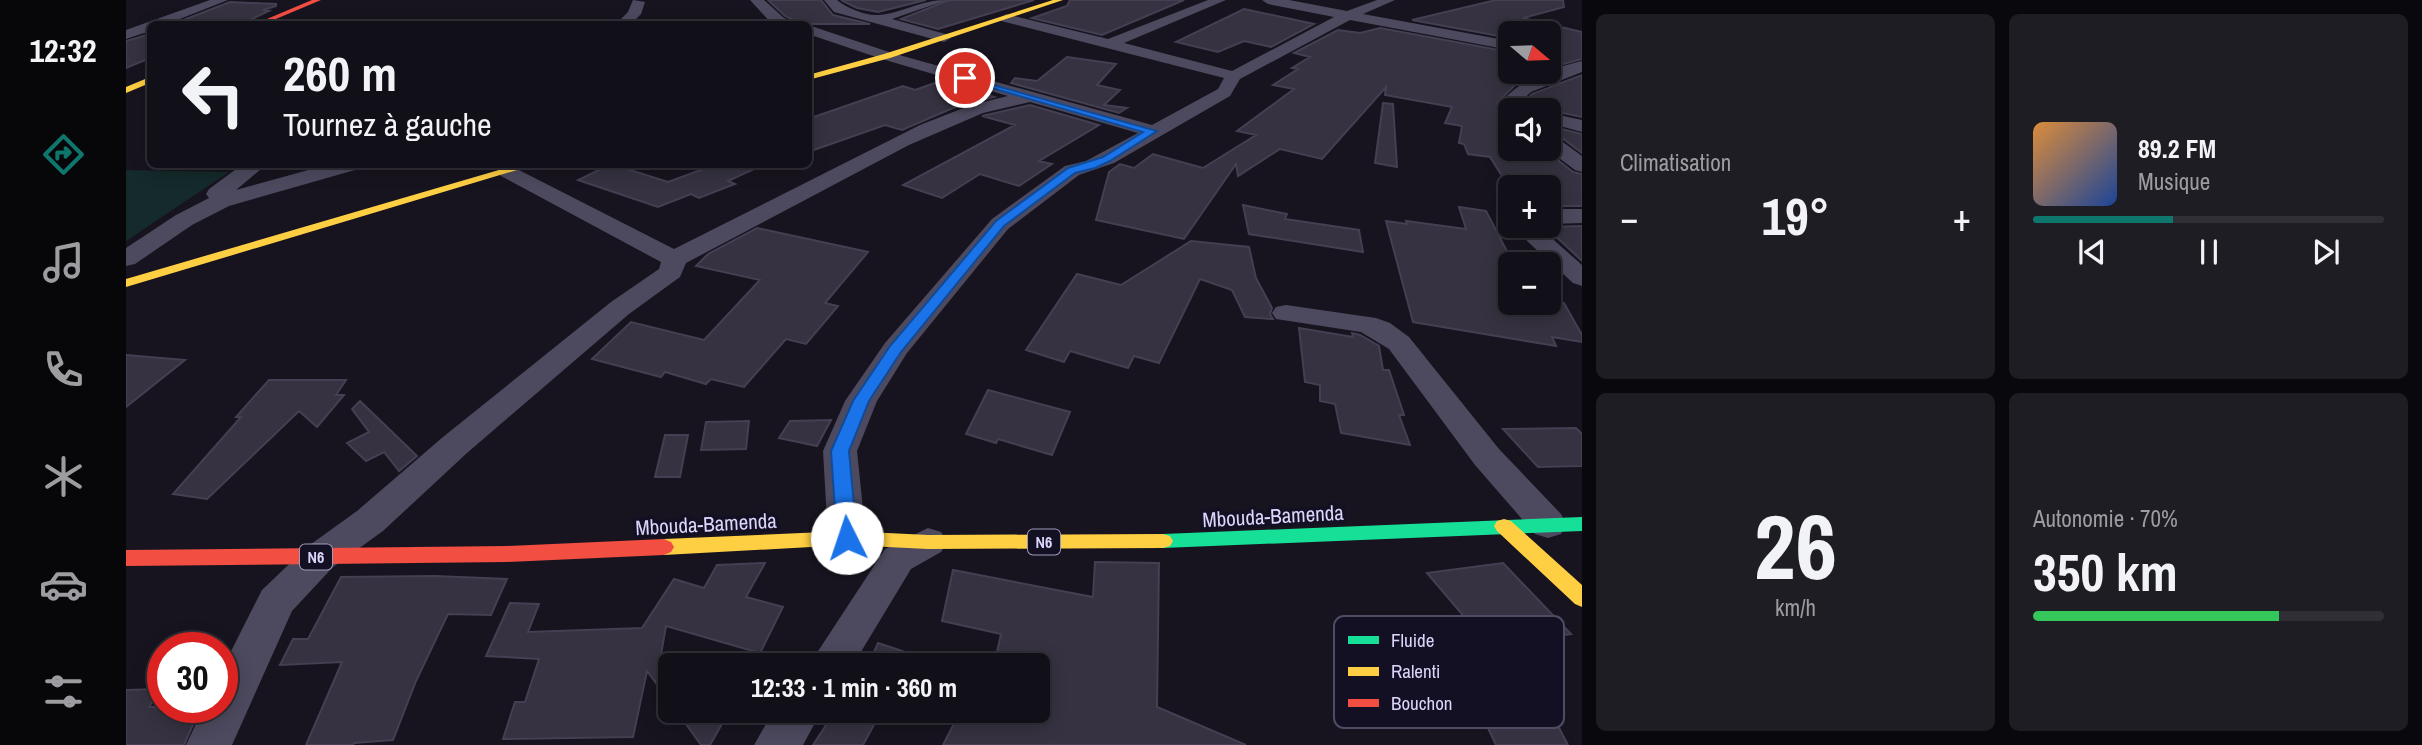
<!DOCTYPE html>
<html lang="fr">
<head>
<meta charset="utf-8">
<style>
  :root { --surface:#110f17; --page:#1e1d24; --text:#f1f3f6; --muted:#9c9ca1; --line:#302f36; --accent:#0f766e }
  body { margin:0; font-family:"Archivo Narrow",sans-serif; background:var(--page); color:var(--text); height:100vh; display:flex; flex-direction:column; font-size:26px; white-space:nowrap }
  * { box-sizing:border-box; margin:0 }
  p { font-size:23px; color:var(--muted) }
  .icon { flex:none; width:38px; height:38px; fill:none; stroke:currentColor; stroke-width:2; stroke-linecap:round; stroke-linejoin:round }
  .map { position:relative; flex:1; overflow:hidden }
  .sheet { display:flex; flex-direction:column; gap:14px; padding:14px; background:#09080d; width:840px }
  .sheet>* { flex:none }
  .banner { position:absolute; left:21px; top:21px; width:665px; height:147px; border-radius:10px; box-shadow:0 4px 18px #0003,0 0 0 2px var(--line); background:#110f17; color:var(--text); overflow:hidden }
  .needle { width:46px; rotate:109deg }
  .buttons { position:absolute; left:1372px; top:21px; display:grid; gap:14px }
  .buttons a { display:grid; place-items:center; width:63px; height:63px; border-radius:10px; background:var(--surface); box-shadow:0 4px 18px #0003,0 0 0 2px var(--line); font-size:35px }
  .speed { position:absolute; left:21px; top:632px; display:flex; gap:14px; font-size:35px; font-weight:700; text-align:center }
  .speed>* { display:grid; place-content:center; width:91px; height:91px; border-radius:50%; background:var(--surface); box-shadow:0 4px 18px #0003,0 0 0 2px var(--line); line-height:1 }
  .speed .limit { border:10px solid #d22; background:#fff; color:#111 }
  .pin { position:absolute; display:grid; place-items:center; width:60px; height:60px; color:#fff; margin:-30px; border:4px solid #fff; border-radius:50%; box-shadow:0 2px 7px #0007 }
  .me { position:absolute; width:77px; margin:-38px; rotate:356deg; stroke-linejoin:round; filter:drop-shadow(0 0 5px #0008) }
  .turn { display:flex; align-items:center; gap:24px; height:147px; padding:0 21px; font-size:32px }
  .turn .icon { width:91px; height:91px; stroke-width:2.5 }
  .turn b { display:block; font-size:49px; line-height:60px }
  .big { font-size:52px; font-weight:800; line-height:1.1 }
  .sheet .widget { flex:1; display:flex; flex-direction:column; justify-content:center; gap:10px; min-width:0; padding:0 24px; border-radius:10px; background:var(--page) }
  .sheet .dial { align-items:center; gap:0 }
  .dial b { font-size:91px; line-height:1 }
  .song { display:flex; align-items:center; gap:21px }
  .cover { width:84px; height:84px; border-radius:10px; background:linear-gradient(135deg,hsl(30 70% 55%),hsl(220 70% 35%)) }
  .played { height:7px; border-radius:4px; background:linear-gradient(90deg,var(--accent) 40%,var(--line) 40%) }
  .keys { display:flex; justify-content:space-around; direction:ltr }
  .heat { display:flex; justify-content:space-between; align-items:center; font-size:38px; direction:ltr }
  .charge { height:10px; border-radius:5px; background:linear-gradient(90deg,#34c759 70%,var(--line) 0) }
  .sheet .tiles { flex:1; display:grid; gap:14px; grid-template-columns:repeat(2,1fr) }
  .trip { position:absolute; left:532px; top:653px; width:392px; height:70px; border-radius:10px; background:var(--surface); box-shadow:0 4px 18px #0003,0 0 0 2px var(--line); font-weight:800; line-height:70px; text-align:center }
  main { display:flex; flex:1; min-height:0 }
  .dock { display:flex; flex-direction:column; width:126px; justify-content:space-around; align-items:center; background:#070609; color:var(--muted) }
  .dock .icon { width:49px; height:49px }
  .dock .active { color:var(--accent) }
  .dock b { font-size:32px; color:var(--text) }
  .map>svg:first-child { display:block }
  .green { fill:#142a2b }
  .building { fill:#363241; stroke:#443f52; stroke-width:2 }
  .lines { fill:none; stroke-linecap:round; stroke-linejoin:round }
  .street { fill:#4d4a5f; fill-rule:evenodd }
  .fast { fill:#16e098; fill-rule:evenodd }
  .slow { fill:#ffcf43; fill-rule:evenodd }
  .jam { fill:#f24e42; fill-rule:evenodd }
  .route { fill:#1a73e8; stroke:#114b97; stroke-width:2 }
  .labels { text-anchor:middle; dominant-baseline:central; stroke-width:7; stroke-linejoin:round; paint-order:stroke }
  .shield { fill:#141023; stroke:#a09bbb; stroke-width:2 }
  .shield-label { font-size:16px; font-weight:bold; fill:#dcd6fc }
  .near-street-label { font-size:21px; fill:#dcd6fc; stroke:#141023 }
  .key { fill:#141023; stroke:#504b64; stroke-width:2 }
  .key-label { font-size:19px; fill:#dcd6fc }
</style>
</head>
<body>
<main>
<nav class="dock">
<b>12:32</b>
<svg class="icon active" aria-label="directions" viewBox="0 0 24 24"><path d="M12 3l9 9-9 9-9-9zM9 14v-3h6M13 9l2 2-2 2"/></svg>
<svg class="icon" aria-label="music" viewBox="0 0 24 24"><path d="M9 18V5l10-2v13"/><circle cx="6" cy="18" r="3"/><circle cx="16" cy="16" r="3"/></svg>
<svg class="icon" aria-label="phone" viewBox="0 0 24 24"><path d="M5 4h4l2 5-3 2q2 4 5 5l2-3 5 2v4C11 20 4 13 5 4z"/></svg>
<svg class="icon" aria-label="climate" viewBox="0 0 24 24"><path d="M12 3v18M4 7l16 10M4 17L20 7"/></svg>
<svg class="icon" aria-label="car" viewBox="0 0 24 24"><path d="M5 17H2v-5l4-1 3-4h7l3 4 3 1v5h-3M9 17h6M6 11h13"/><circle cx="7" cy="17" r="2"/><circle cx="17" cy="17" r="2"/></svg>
<svg class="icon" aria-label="filters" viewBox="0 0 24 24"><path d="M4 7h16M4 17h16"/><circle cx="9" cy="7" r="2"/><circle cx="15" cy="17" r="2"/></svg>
</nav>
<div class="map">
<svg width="1456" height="745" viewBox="0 0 1456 745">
  <rect width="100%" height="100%" fill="#17141f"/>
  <!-- green -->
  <path class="green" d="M0 170 103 172 0 241Z"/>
  <!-- building -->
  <path class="building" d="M642 0H695L707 15 744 24H677L659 16Z
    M715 0H800L752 12 731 8Z
    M823 0H908L812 29 775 19Z
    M944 0H1058L976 35 906 18 941 6Z
    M1370 0H1437L1438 7 1397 18 1456 32V59L1423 68V33H1384V38L1286 20Z
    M104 2 150 4V6L137 10 143 11 115 24H47Z
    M1118 9 1188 24 1145 47 1118 41 1092 52 1050 42Z
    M1254 28 1384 52V72L1409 74 1388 86 1371 103 1374 114 1384 120V149H1418L1447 172 1456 174V206H1423V187H1383L1364 157 1342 154 1338 144 1333 143 1336 126 1319 123 1326 107 1259 95 1260 87 1196 159 1154 149 1112 176 1110 164 1058 239 970 220 983 172 994 164 1008 168 1027 154 1077 168 1130 135 1111 131 1168 89 1147 85 1172 69 1166 68 1184 57 1168 53 1212 30 1234 33Z
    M24 34V58L0 68V41Z
    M941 57 990 64 971 85 994 90 978 105 1001 108 993 113 885 83 889 78 911 81Z
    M1456 75V117L1423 110H1394V106L1406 94Z
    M817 80 868 97 827 108 776 130 759 125 682 152V119L777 86 789 90Z
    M1257 103 1267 104 1271 167 1249 163Z
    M904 105 973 125 913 161 926 164 893 186 854 174 816 198 777 185 889 125 856 116Z
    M1423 126 1456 134V153L1432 135 1423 133Z
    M485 164 542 182 591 164H639L602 181 609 184 573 198 565 194 532 207 452 180Z
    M1117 205 1161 214 1159 219 1233 230 1237 252 1123 234Z
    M1333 207 1360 211 1384 257V303H1438L1456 335V342L1426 337 1430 346 1287 322 1260 221 1281 224 1280 221 1340 229Z
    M1456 226V261L1423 230V227Z
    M631 228 742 252 699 303 712 306 680 344 660 339 618 387 585 379 580 384 539 372 535 377 466 359 505 322 578 340 634 280 570 266 582 254Z
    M1065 241 1123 247 1130 278 1146 308 1144 314 1147 319 1119 317 1106 290 1074 279 1033 363 1008 356 1002 368 944 351 938 362 900 350 951 274 995 285Z
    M1173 328 1227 337 1226 333 1234 335 1253 346 1257 370H1263L1278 415H1273L1284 445 1215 433 1209 404 1194 401V385L1179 382Z
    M0 355 59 360 0 407Z
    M143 380H220L210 395H218L191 427 173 411 81 499 47 494 115 417H110Z
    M862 390 944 412 926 455 872 439 870 443 840 434Z
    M234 401 291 456 273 471 258 452 240 461 221 443 243 432 226 409Z
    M705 420 691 446 653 438 664 421Z
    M623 421 620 449 575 450 580 422Z
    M1450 428 1456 434V466L1412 467 1377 429Z
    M539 435H562L554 477H529Z
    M969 562 1033 563 1031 707 1120 745H817L835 710H912V665H868L875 634 816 621 827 570 967 597Z
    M639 563 620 597 657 607 634 653 540 626 530 683 521 671 507 737 377 739 389 702H399L413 659 360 656 384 603 413 604 402 632 516 628 548 579 578 588 591 565Z
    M1377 563 1445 634 1363 646 1301 573Z
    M309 576 381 579 365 615 322 614 290 681 267 740 228 743 227 745H180L216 662 154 665 167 639H182L215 577Z
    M752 643 806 661 805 665H742Z
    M35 689 23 707H75L58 745H0V690Z
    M1347 696 1421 705 1442 745H1370Z
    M550 710H604L584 745H575Z
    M710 710H756L737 745H687Z"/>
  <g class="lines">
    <!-- street -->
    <path class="street" d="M84 0H102L41 24H24V31L0 39V30Z
      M507 0 519 2 515 14 505 24H490L502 12Z
      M624 0H638L658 18 674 24H646Z
      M698 0H711C720 8 740 16 752 15 775 14 793 0 821 0L766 19 823 35 825 38 818 42 708 12Z
      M1082 0H1100L998 43 1106 71 1208 17 1142 4 1136 0H1163L1221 11 1251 0H1269L1237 14 1384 41V50L1224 20 1114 79 1104 96 988 163 953 175 882 229 781 353 751 401 731 451 740 538 734 548 721 552 708 548 702 538 697 451 719 401 759 343 866 219 939 166 960 161 1012 133 904 102 857 113 783 145 560 263 554 277 503 314 341 453 257 531 207 567 166 611 106 745H60L78 707H96V669L136 590 181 547 231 511 317 437 485 302 533 269 535 262 375 176 372 172 375 168H389L548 249 794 125 845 105 882 96 756 59 682 34V25L766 53 1026 125 1092 89 1098 78 875 21 873 18 880 14 982 39Z
      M1456 61V72L1405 92 1391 105 1392 110H1384V117L1375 112 1373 105C1391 80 1427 68 1456 61Z
      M1423 113 1456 120V132L1423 123Z
      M1423 135 1430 137 1456 156V172L1449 170 1421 149Z
      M117 164H141L110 190 204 164H239L236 168 103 206 66 225 9 264 0 266V248L50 215 83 198 80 194 83 189Z
      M1423 209H1456V223L1423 224Z
      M1396 226H1419L1421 234 1456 265V286L1447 283 1401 241Z
      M1160 305 1250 318 1264 323 1283 337 1373 449 1435 514 1440 524 1435 534 1422 538 1409 534 1349 465 1263 349 1235 332 1150 319 1146 313 1150 307Z
      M802 528 815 532 821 542 815 552 785 569 727 665H683L759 549Z
      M648 710H696L677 745H628Z"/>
    <!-- fast -->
    <path class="fast" d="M1456 517V531L1037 548 1030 546 1027 541 1030 536 1037 534Z"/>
    <!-- slow -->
    <path class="slow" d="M927 0H937L764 58 682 80V75L758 54Z
      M24 77V83L0 93V87Z
      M393 164H411L0 287V279Z
      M1378 519 1385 521 1456 585V607L1449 604 1371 531 1368 526 1371 521Z
      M721 531 802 535 1037 534 1044 536 1047 541 1044 546 1037 548 802 549 721 545 538 555 531 552 528 547 531 542 538 539Z"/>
    <!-- jam -->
    <path class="jam" d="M186 0H195L138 24H129Z
      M538 539 545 542 548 547 545 552 538 555 381 562 0 566V550L381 546Z"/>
  </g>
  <!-- route -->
  <path class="route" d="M835 76 1031 131 984 161 969 168 949 173 878 226 775 352 743 401 723 451 731 538 728 543 721 546 714 543 711 538 705 451 727 401 764 346 870 221 942 168 977 157 1017 132 835 79Z"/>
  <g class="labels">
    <!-- shield labels -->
    <g class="shield">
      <rect x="902" y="529.5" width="32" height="25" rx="5"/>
      <rect x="174" y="544.5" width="32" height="25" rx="5"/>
    </g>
    <g class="shield-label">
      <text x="918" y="542">N6</text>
      <text x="190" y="557">N6</text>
    </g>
    <!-- near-street labels -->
    <g class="near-street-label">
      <text transform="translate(1147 516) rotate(-3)">Mbouda-Bamenda</text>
      <text transform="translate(580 524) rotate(-3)">Mbouda-Bamenda</text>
    </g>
  </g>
  <!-- legend -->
  <rect x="1208" y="616" width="230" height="112" rx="10" class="key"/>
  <rect x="1222" y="636" width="31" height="8" fill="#16e098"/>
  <rect x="1222" y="667" width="31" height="9" fill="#ffcf43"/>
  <rect x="1222" y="699" width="31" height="8" fill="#f24e42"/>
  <g class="key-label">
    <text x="1265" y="647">Fluide</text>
    <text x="1265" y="678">Ralenti</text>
    <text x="1265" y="710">Bouchon</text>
  </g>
</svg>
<div class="buttons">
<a><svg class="needle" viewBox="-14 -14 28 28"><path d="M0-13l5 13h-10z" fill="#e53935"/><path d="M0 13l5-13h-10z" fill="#9c9ca1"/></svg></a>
<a><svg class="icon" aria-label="sound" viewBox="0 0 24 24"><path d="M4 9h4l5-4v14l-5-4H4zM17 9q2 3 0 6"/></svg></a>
<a>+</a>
<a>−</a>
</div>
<div class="speed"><div class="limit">30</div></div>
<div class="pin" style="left:839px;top:78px;background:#d93025"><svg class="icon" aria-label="arrive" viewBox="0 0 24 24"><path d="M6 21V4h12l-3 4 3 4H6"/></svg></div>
<svg class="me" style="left:721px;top:538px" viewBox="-20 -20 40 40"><circle r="19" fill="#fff"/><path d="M0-13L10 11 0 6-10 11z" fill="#1a73e8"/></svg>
<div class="trip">12:33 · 1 min · 360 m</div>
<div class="banner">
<div class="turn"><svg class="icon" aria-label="left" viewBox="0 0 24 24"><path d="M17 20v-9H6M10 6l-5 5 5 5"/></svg><div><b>260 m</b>Tournez à gauche</div></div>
</div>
</div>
<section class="sheet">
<div class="tiles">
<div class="widget"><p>Climatisation</p>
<div class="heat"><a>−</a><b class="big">19°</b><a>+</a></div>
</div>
<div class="widget">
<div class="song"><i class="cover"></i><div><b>89.2 FM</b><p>Musique</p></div></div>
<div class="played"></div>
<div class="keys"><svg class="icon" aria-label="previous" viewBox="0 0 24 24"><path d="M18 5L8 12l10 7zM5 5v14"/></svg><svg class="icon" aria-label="pause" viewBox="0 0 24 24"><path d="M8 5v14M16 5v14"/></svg><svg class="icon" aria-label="next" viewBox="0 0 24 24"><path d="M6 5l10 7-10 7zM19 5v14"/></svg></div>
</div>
<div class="widget dial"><b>26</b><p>km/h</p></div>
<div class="widget"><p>Autonomie · 70%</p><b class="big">350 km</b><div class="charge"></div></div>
</div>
</section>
</main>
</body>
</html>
